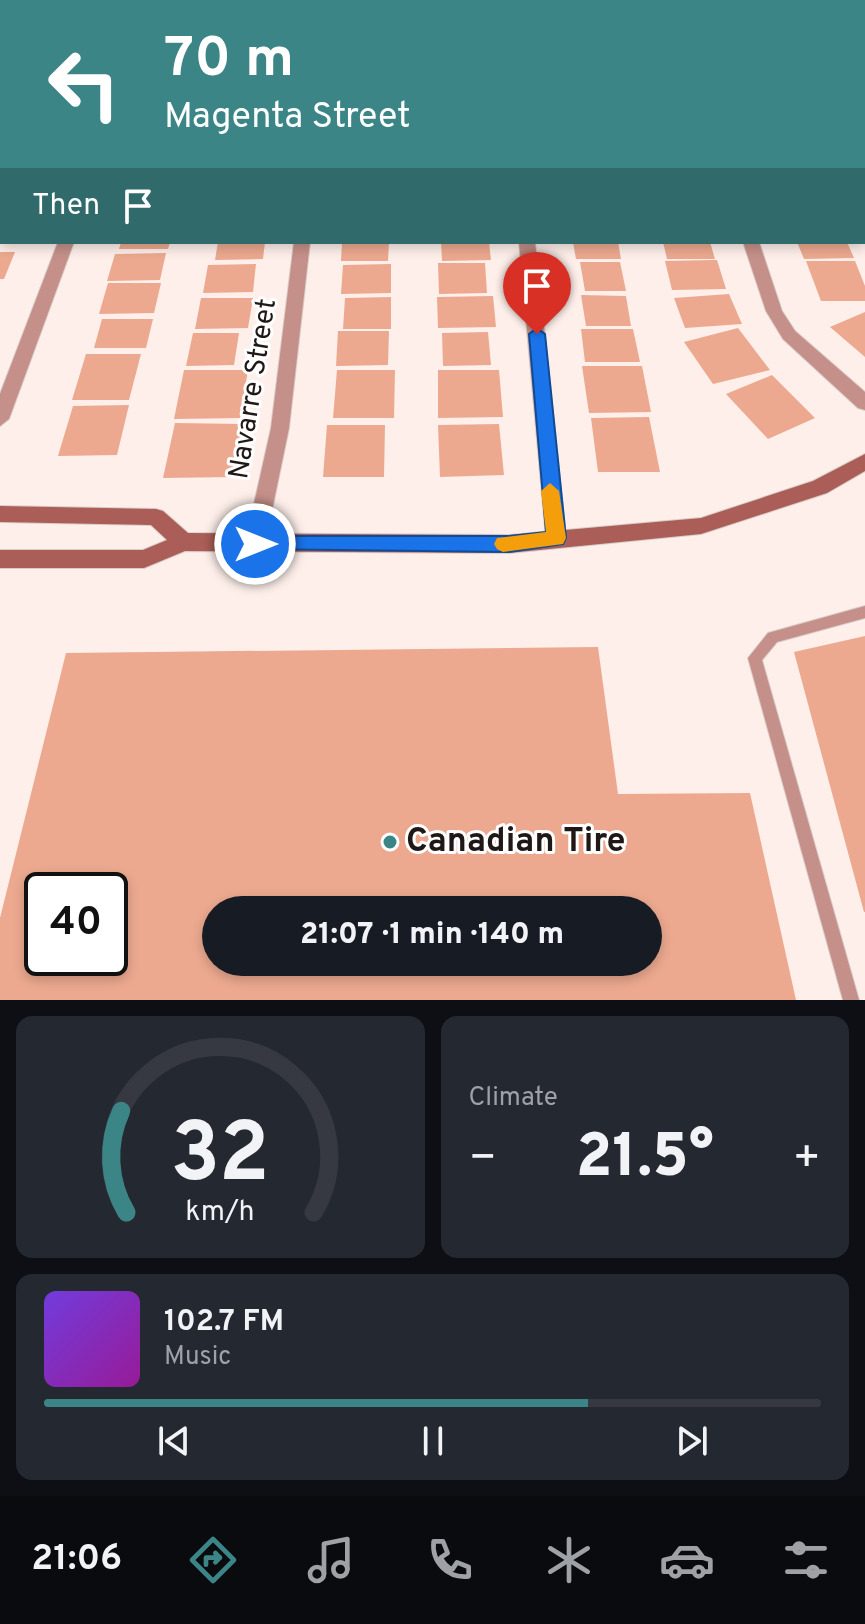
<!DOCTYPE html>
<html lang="en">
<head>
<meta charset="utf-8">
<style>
  :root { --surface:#171b24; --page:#242831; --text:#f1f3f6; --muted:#9ea1a6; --line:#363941; --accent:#3c8586 }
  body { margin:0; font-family:Overpass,sans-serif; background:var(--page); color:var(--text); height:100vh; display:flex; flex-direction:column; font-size:30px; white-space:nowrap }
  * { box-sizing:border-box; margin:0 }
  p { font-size:26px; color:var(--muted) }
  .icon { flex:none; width:44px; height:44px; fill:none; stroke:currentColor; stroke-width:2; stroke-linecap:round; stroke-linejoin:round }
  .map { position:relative; height:1000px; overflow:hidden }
  .panel { display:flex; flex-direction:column; gap:16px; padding:16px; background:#0d0f14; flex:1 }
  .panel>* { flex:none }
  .banner { position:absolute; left:0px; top:0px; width:866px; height:244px; box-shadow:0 4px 12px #0003; background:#3c8586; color:#fff; overflow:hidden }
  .speed { position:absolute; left:24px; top:872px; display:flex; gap:16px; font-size:40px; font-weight:700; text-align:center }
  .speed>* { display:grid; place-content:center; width:104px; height:104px; border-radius:50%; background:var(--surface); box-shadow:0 4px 12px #0003; line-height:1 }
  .speed .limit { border:4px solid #111; border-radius:12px; background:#fff; color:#111 }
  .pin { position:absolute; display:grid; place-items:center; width:68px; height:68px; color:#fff; margin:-82px -34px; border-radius:50% 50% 50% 0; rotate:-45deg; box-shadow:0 0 8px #0007 }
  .pin .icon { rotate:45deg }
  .me { position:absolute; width:88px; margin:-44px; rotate:90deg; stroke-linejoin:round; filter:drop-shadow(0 0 6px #0008) }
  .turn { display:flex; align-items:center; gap:28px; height:168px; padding:0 32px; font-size:36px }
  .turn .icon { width:104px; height:104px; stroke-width:2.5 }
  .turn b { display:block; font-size:56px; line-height:68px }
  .then { display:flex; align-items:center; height:76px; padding:0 32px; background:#0003; gap:16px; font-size:30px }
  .big { font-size:60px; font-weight:800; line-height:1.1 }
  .panel .tile { flex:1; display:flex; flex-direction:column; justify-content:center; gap:12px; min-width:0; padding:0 28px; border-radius:16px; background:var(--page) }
  .panel .dial { align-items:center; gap:0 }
  .dial svg { height:208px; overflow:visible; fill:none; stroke:var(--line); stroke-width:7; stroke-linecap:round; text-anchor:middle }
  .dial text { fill:var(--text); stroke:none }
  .song { display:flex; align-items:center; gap:24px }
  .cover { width:96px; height:96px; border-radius:12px; background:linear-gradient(135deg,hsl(260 70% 55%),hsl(300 70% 35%)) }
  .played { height:8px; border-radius:4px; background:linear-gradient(90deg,var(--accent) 70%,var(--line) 70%) }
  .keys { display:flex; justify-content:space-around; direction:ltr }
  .heat { display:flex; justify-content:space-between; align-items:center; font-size:44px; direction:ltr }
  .panel .tiles { flex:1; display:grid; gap:16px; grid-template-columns:1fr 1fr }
  .tile:last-child { grid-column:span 2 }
  .trip { position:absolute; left:202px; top:896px; width:460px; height:80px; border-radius:40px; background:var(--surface); box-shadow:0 4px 12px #0003; font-weight:800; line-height:80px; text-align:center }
  .dock { display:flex; height:128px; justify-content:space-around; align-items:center; background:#090b0e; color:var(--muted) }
  .dock .icon { width:56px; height:56px }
  .dock .current { color:var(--accent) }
  .dock b { font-size:36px; color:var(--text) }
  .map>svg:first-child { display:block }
  .building { fill:#eca98f; fill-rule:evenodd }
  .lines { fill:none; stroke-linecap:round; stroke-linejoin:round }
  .lane-casing { stroke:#dacdc8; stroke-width:2 }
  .street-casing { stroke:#dacdc8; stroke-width:2 }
  .secondary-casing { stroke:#dacdc8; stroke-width:2 }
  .lane { fill:#c59089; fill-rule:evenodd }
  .street { fill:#c59089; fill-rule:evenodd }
  .secondary { fill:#aa5e57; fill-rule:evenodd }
  .route { fill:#1a73e8; stroke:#114b97; stroke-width:2 }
  .slow { fill:#f59e0b }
  .poi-dot { fill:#3c8586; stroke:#fff; stroke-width:3 }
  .labels { text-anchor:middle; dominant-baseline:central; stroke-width:6; stroke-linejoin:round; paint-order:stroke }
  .street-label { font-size:28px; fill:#1f1816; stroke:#fff }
  .near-poi-label { font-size:34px; font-weight:bold; fill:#1f1816; stroke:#fff; text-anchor:start }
</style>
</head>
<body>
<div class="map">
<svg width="865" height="1000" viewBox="0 0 865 1000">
  <rect width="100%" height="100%" fill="#feefea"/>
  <!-- building -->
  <path class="building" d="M121 242H170L168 249H119Z
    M218 242H265L263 259 215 260Z
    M342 242H389L388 261H341Z
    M441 242H489L491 260 442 261Z
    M573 242H618L621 259H576Z
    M663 242H710L715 259H667Z
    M797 242H847L854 258 804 259Z
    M0 252H15L4 279H0Z
    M166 253 160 280 107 281 115 254Z
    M714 260H717L726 289 672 290 665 261Z
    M806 261H855L865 286V301H821Z
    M580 262H620L626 291H585Z
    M438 263H485L487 293 439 294Z
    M256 264 253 292 203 293 208 265Z
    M391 264V293L341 294 343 265Z
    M108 283H161L154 313 99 314Z
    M729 294 742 324 685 328 674 298Z
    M581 295 626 296 631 326H586Z
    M493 296 496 327 438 328 437 297Z
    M391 297V329H343L345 298Z
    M201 298H253L248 328 195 329Z
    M865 312V357L830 327Z
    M102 319H153L146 348H94Z
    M738 328 770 370 713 384 684 342Z
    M581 329H633L640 362H585Z
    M338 331H389L388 365 336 366Z
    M488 332 491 365 443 366 442 333Z
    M193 333H239L234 365 186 366Z
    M86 354H141L129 400H72Z
    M582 366H642L651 412 589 413Z
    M184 370H248L240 418 174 419Z
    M337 370H395L394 418H333Z
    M438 370H499L503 417 438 418Z
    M772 375 815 418 768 439 726 394Z
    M129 405 117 455 58 456 73 406Z
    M649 417 660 472H598L591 418Z
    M175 423 242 424 233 477 163 478Z
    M499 424 504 475 440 477 438 425Z
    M327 425H385L384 477H323Z
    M865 636V912H864L794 652Z
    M598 647 618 794 750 793 796 1000H0V918L66 653ZM42 890H110V958H42ZM216 910H648V962H216Z"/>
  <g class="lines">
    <defs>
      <path id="lane" d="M865 606V618L777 642 762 660 859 1000H843L748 658 768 633Z"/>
      <path id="street" d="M153 0H165V2H153Z
        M840 0H852L853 2H841Z
        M864 26 865 27V36L864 35Z
        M0 35H2V43H0Z
        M58 242H74L9 419 0 426V394Z
        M294 242H310L289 428 265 544 262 550 255 553 248 550 245 544 271 428Z
        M519 242H535L566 538 563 544 556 547 549 544 546 538Z
        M743 242H759L782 311 795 331 865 392V410L858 408 783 339 766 311Z"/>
      <path id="secondary" d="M865 454V471L827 493 701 534 509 553 185 551 144 568H0V550H143L167 540 151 525 0 522V506L156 509 163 511 188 533 509 535 701 518 813 481Z"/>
    </defs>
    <!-- lane casing -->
    <use href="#lane" class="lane-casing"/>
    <!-- street casing -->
    <use href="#street" class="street-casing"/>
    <!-- secondary casing -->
    <use href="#secondary" class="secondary-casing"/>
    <!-- lane -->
    <use href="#lane" class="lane"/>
    <!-- street -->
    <use href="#street" class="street"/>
    <!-- secondary -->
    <use href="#secondary" class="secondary"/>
  </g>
  <!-- route -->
  <path class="route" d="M537 328 545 334 566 538 563 544 509 552 248 549 246 544 248 538 255 536H509L546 532 529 334Z"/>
  <!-- slow -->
  <path class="slow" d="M550 483 559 491 566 538 563 544 503 552 497 549 494 544 497 538 546 532 541 491Z"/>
  <!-- markers -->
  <circle class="poi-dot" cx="390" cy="842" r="8"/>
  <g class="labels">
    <!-- street labels -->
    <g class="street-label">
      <text transform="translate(254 389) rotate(-81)">Navarre Street</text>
    </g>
    <!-- near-poi labels -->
    <g class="near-poi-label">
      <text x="406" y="842">Canadian Tire</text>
    </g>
  </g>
</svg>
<div class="speed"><div class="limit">40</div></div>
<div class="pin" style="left:537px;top:334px;background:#d93025"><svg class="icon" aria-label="arrive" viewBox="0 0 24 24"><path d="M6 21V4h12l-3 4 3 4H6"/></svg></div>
<svg class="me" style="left:255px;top:544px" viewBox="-20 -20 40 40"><circle r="17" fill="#1a73e8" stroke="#fff" stroke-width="3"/><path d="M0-11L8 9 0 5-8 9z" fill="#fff"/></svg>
<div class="trip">21:07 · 1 min · 140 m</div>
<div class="banner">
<div class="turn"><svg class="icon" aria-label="left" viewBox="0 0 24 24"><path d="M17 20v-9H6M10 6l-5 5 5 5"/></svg><div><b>70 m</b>Magenta Street</div></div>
<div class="then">Then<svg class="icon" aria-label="arrive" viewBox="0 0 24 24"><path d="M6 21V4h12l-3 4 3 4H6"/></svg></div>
</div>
</div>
<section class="panel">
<div class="tiles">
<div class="tile dial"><svg viewBox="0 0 100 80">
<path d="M14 69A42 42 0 1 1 86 69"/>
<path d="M14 69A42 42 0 0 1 12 30" stroke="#3c8586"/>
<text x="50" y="56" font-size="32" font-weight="700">32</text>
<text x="50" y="72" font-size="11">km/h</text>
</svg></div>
<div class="tile"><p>Climate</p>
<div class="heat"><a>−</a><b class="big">21.5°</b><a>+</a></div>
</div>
<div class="tile">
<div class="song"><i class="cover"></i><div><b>102.7 FM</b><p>Music</p></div></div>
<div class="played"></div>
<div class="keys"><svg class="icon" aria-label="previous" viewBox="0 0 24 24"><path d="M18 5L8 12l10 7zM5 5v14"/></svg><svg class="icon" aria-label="pause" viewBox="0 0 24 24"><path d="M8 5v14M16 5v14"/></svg><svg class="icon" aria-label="next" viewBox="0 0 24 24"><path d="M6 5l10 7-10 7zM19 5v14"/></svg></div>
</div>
</div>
</section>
<nav class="dock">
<b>21:06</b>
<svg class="icon current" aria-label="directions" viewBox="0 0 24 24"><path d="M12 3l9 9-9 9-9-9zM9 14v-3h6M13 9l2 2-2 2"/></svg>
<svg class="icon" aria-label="music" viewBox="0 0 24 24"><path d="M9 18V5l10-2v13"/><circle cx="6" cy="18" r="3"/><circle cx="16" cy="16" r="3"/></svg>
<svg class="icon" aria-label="phone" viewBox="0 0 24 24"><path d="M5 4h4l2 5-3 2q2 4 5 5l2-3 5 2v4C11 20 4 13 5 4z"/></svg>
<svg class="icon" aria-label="climate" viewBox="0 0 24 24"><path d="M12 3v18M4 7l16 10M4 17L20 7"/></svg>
<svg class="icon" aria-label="car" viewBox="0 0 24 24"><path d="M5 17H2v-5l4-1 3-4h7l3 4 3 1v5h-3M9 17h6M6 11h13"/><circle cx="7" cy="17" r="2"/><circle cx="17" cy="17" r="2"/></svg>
<svg class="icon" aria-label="filters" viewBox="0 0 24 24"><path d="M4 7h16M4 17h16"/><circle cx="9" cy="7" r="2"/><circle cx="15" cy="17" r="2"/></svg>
</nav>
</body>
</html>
